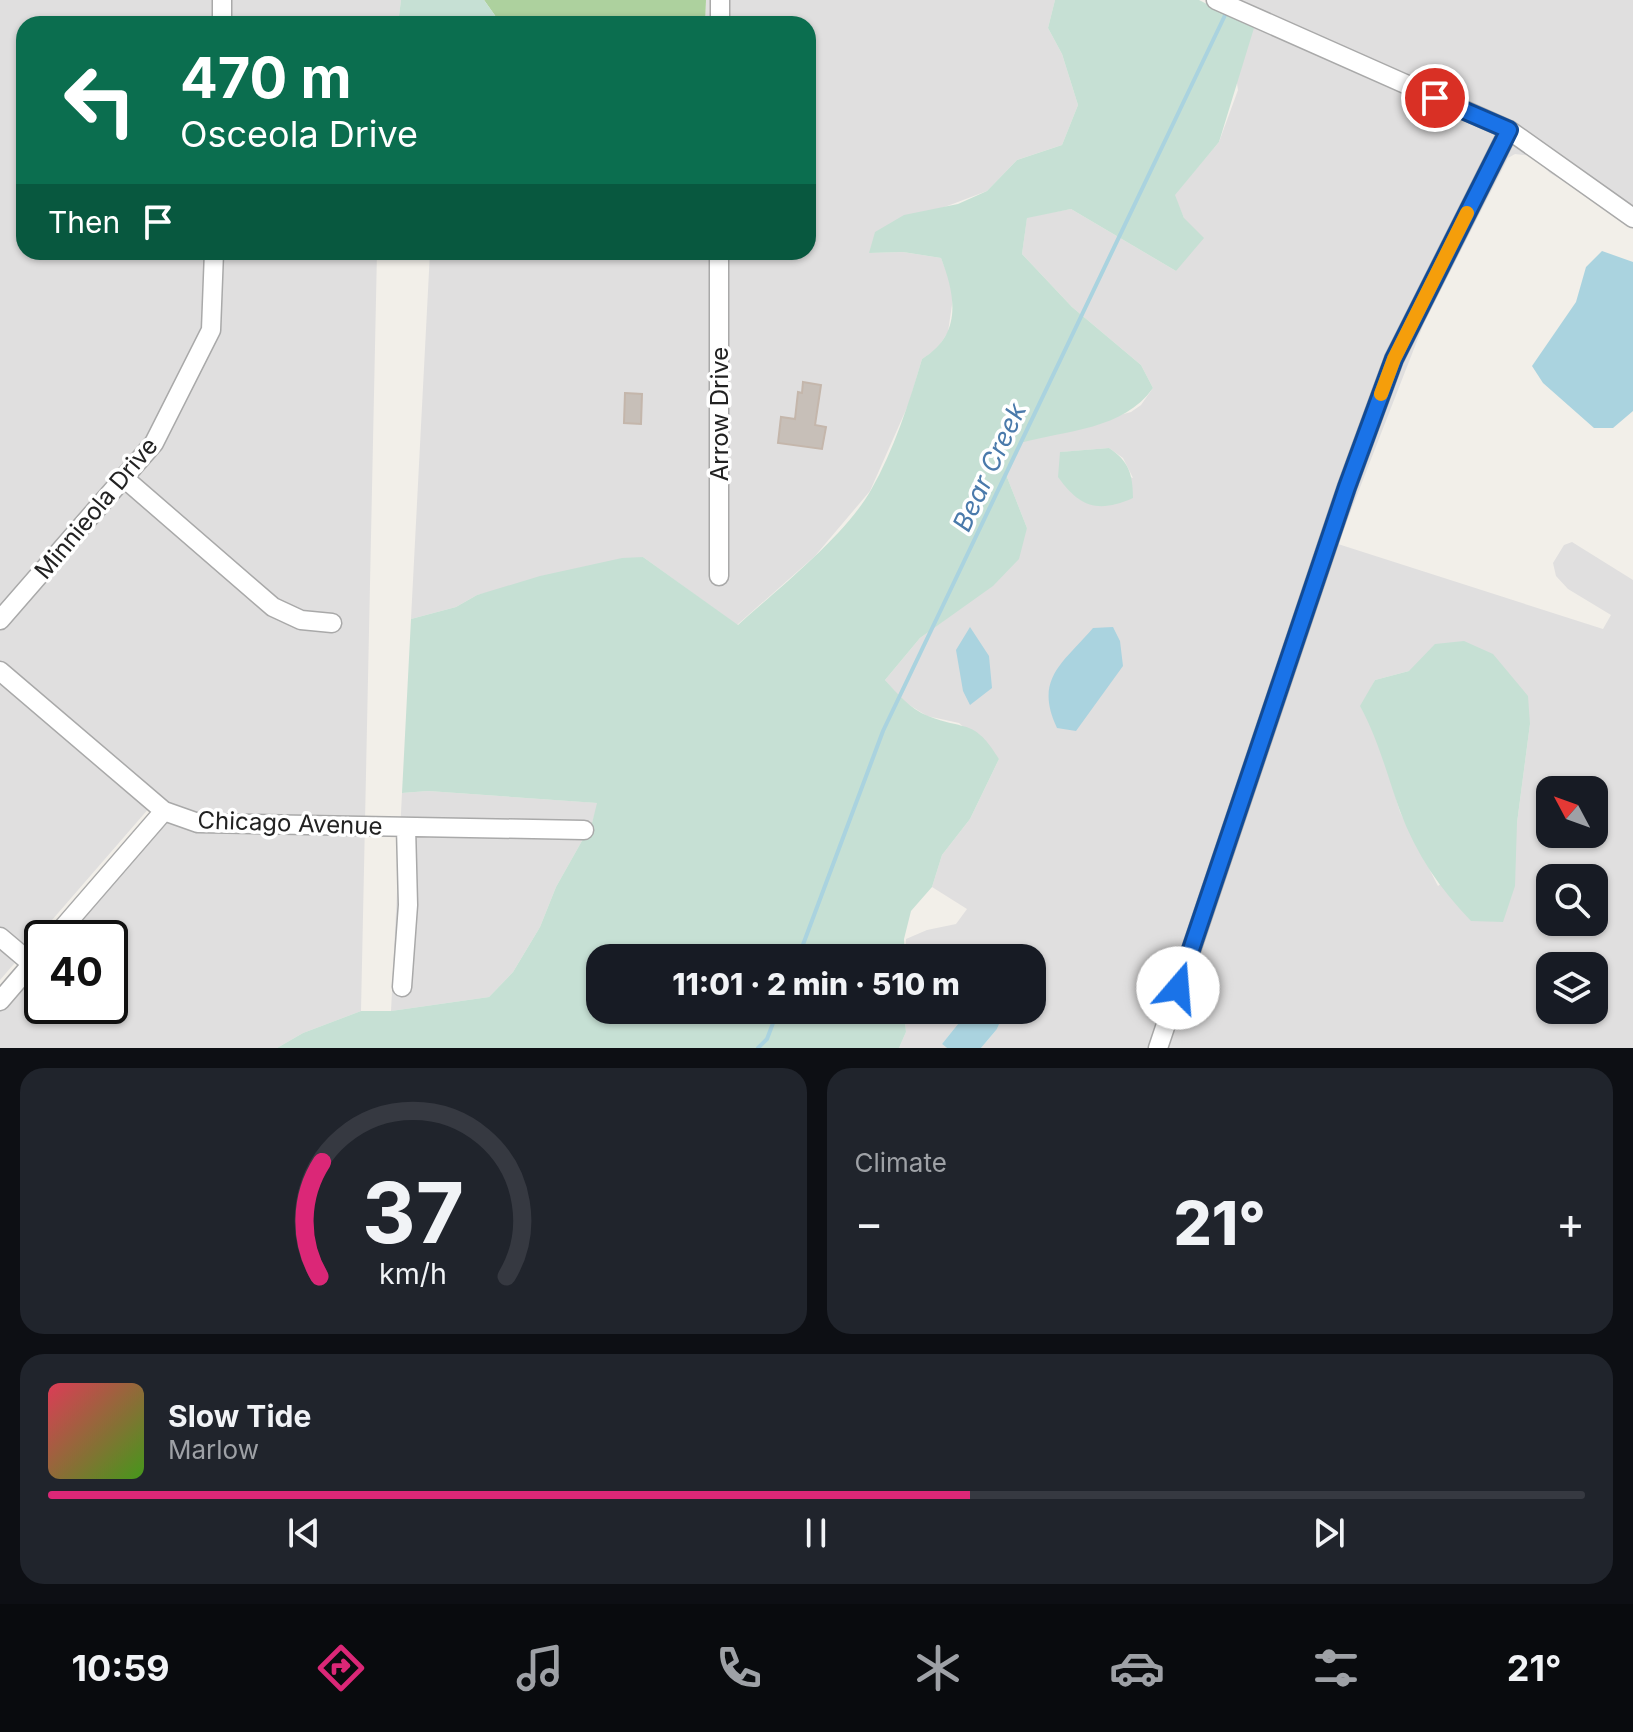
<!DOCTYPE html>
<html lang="en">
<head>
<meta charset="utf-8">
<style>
  :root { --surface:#171b24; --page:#20242c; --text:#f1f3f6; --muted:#9ea1a6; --line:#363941; --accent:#db2777 }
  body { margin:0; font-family:Inter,sans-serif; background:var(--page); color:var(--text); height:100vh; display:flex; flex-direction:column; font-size:30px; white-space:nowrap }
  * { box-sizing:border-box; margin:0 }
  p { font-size:26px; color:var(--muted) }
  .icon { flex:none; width:44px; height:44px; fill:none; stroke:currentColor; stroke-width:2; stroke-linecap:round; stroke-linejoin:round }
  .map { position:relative; height:1048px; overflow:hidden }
  .sheet { display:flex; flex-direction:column; gap:20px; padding:20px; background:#0d0f14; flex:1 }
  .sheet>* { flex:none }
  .guide { position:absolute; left:16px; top:16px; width:800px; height:244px; border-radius:24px; box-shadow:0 2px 6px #0004; background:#0b6e4f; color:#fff; overflow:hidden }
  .needle { width:52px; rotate:311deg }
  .controls { position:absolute; left:1536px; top:776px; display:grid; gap:16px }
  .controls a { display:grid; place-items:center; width:72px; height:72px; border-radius:16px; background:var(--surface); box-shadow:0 2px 6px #0004; font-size:40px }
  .speed { position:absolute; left:24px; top:920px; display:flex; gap:16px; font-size:40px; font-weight:700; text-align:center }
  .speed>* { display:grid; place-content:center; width:104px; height:104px; border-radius:50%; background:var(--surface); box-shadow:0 2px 6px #0004; line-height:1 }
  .speed .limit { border:4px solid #111; border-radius:12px; background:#fff; color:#111 }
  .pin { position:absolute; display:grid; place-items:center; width:68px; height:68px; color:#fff; margin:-34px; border:4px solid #fff; border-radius:50%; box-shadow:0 2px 8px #0007 }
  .me { position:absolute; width:88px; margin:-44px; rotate:18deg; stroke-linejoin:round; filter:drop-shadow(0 0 6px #0008) }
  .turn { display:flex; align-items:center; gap:28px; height:168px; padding:0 32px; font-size:36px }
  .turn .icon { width:104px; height:104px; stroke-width:2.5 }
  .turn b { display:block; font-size:56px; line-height:68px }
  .then { display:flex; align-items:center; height:76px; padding:0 32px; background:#0003; gap:16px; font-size:30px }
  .big { font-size:60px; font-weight:800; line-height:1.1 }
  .sheet .widget { flex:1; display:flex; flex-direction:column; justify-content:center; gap:12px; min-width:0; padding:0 28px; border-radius:24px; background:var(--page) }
  .sheet .dial { align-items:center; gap:0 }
  .dial svg { height:208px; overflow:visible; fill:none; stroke:var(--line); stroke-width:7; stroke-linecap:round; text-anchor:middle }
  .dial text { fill:var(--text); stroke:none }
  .song { display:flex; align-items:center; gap:24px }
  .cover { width:96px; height:96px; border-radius:12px; background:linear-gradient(135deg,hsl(350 70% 55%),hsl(100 70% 35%)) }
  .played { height:8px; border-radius:4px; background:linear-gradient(90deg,var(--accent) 60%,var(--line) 60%) }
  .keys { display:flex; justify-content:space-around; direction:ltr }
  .heat { display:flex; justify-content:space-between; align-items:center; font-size:44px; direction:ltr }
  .sheet .tiles { flex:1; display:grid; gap:20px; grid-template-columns:1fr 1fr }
  .widget:last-child { grid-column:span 2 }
  .trip { position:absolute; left:586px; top:944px; width:460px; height:80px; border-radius:24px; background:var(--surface); box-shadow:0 2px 6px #0004; font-weight:800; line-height:80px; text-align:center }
  .dock { display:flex; height:128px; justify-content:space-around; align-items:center; background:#090b0e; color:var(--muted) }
  .dock .icon { width:56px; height:56px }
  .dock .current { color:var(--accent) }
  .dock b { font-size:36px; color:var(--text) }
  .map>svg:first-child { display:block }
  .residential { fill:#e0dfdf; fill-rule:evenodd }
  .forest { fill:#add19e }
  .wetland { fill:#c6e0d4 }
  .water { fill:#aad3df }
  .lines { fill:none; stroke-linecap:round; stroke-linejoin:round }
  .stream { stroke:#aad3df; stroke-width:4 }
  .building { fill:#c7bfb8; stroke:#c4b6ab; stroke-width:2 }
  .minor-casing { stroke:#a9a9a9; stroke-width:21 }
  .minor { stroke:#fff; stroke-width:18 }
  .route-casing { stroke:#114b97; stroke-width:20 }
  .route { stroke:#1a73e8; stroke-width:14 }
  .slow { stroke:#f59e0b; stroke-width:14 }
  .labels { text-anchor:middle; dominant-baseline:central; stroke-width:7; stroke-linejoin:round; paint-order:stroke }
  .street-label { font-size:24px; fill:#222; stroke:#fff }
  .water-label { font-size:26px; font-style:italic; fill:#4a7aab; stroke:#fff }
</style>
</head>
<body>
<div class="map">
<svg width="1633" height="1048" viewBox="0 0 1633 1048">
  <rect width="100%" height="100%" fill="#f2efe9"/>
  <!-- residential -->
  <path class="residential" d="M0 0H401L398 24H24V252H377L361 1011 303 1033 277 1048H0V992L42 943V1006H110V938H46L168 809 0 662Z
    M706 0H1055L1048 28 1062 54 1078 105 1062 145 1017 160 987 191 934 211 869 253 903 252 941 258 954 291 948 332 937 349 922 359 909 403 870 491 815 556 737 625 643 557 477 595 456 607 411 619 430 252H808V24H705Z
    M1233 0H1633V210L1518 129Z
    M1226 12 1499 133 1387 356 1150 1048H981L997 1029 1005 1010H1032V958H905L906 939 927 930 956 924 967 909 932 887 942 855 970 819 999 759 959 723 927 716 903 701 885 680 920 638 947 618 1027 528 1005 472 1020 442 1131 412 1141 405 1153 388 1141 365 1072 307 1022 254 1027 217 1071 209 1176 271 1184 218 1174 195 1219 142 1238 90ZM1109 448 1123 458 1133 478 1061 452Z
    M1512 141 1599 202 1550 173 1533 156 1515 154 1508 158 1424 323 1338 544 1603 629 1611 615 1568 589 1556 576 1553 563 1564 545 1572 542 1633 580V1048H1166L1353 490 1401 362ZM1409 671 1530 724 1517 823 1438 886 1400 812 1379 741 1361 707 1375 680ZM1550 790H1594V834H1550ZM1550 878H1594V922H1550ZM1550 966H1594V1010H1550Z
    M0 680 150 807 0 980Z
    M428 791 598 803 592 823 556 887 540 927 513 972 489 997 391 1011 402 793Z
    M904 1010H964L966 1014 942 1044 947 1048H899L906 1032Z"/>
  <!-- forest -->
  <path class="forest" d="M484 0H706L705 24H501Z"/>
  <!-- wetland -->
  <path class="wetland" d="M401 0H484L501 24H398Z
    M1055 0H1199L1254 28 1219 142 1175 195 1184 218 1204 238 1176 271 1071 209 1027 218 1022 254 1072 307 1141 365 1153 388C1123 430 1067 430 1020 443L1005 472 1027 528 1019 559 993 586 920 638 885 680C897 693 910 709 928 716 966 731 974 718 999 759L970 819 942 855 932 887 911 911 904 939 905 958H600V1010H904L906 1032 899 1048H277L303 1033 361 1011H391L489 997 513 972 540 927 556 887 592 823 597 803 428 791 402 793 411 619 456 607 477 595 540 576 622 558 643 557 738 625C779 588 844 537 871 490 894 450 909 403 922 359 962 335 956 297 941 258L903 252 869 253 875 232 904 215 958 204 987 191 1017 160 1062 145 1078 105 1062 54 1048 28Z
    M1109 448C1129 461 1133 475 1133 498 1099 513 1080 508 1058 477L1060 452Z
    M1464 641 1493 654 1528 696 1530 724 1517 823 1515 886 1503 922 1471 921C1440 889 1416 854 1400 811 1387 775 1379 741 1360 706L1375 680 1409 671 1435 644Z"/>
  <!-- water -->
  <path class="water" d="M1602 251 1633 262V411L1613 428H1594L1543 383 1532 366 1576 302 1586 267Z
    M970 627 989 656 992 688 970 705 963 691 956 650Z
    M1113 627 1120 641 1123 666 1076 731 1057 728C1034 679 1062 664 1093 628Z
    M964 1010H1005L997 1029 981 1048H947L942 1044 966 1014Z"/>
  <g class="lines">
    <!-- stream -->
    <path class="stream" d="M798 958 883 731 1228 9
      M758 1048 767 1039 778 1010"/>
  </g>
  <!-- building -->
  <path class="building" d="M803 382 821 385 815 425 826 427 822 449 778 443 781 417 795 419 798 392 802 393Z
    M625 393 642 394 641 424 624 423Z"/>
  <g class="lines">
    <defs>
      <path id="minor" d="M1216 0 1509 130 1633 218
        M222 24V0
        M720 24V0
        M124 478 273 607 301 620 332 623
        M719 576V252
        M0 620 154 443 211 330 214 252
        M0 671 164 811 198 823 584 830
        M0 937 32 964
        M54 938 164 811
        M402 987 408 905 406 827
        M0 1001 42 952
        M1158 1048 1347 487 1394 359 1509 130"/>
    </defs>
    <!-- minor casing -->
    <use href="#minor" class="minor-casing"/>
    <!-- minor -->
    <use href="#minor" class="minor"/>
  </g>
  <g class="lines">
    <defs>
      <path id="route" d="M1178 988 1347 487 1394 359 1509 130 1435 98"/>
    </defs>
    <!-- route casing -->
    <use href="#route" class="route-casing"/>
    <!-- route -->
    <use href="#route" class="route"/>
    <!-- slow -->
    <path class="slow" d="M1381 394 1394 359 1467 213"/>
  </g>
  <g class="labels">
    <!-- street labels -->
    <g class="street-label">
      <text transform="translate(719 414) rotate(-90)">Arrow Drive</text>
      <text transform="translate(96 508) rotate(-50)">Minnieola Drive</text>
      <text transform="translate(290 823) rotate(2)">Chicago Avenue</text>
    </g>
    <!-- water labels -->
    <g class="water-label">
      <text transform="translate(989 467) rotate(-65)">Bear Creek</text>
    </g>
  </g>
</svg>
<div class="controls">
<a><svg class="needle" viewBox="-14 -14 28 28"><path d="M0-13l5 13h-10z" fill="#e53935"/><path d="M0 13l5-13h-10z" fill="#9ea1a6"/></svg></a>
<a><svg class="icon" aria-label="search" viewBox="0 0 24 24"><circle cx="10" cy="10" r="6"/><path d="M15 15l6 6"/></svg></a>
<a><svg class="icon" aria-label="layers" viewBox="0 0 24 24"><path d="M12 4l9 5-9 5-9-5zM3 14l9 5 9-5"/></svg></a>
</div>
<div class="speed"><div class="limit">40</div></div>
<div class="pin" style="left:1435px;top:98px;background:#d93025"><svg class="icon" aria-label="arrive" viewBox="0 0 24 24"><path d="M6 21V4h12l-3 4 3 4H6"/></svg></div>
<svg class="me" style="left:1178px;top:988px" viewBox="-20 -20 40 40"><circle r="19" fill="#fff"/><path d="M0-13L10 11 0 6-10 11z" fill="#1a73e8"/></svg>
<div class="trip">11:01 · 2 min · 510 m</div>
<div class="guide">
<div class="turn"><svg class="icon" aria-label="left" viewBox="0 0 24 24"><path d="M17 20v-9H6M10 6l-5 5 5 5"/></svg><div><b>470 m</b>Osceola Drive</div></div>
<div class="then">Then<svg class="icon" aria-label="arrive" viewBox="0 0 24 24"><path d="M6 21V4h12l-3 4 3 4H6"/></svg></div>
</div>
</div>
<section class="sheet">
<div class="tiles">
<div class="widget dial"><svg viewBox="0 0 100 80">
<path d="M14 69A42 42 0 1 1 86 69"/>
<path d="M14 69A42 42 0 0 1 15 25" stroke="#db2777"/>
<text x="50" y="56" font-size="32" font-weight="700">37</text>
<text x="50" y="72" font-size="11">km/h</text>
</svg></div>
<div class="widget"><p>Climate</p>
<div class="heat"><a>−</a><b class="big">21°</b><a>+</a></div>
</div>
<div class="widget">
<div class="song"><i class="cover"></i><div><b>Slow Tide</b><p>Marlow</p></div></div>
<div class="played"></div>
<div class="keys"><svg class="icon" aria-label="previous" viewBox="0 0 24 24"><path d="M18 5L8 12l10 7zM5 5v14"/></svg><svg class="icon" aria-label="pause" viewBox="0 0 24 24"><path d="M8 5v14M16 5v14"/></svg><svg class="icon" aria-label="next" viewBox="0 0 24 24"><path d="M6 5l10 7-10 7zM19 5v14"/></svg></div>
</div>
</div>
</section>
<nav class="dock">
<b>10:59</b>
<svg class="icon current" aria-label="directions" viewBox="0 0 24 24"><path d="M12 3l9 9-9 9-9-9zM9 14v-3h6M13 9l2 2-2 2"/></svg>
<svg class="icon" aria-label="music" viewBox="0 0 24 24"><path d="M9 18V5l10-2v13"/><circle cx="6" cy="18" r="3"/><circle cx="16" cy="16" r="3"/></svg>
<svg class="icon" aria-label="phone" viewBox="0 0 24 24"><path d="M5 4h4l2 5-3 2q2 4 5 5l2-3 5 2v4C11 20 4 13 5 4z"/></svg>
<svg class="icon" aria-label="climate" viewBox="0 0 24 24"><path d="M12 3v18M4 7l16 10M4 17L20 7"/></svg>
<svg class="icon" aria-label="car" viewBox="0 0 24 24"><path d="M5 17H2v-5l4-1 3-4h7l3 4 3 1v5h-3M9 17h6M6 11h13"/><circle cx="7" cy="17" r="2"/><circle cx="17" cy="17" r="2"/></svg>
<svg class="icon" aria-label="filters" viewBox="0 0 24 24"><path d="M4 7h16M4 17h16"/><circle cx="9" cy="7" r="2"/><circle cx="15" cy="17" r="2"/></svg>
<b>21°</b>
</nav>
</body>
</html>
